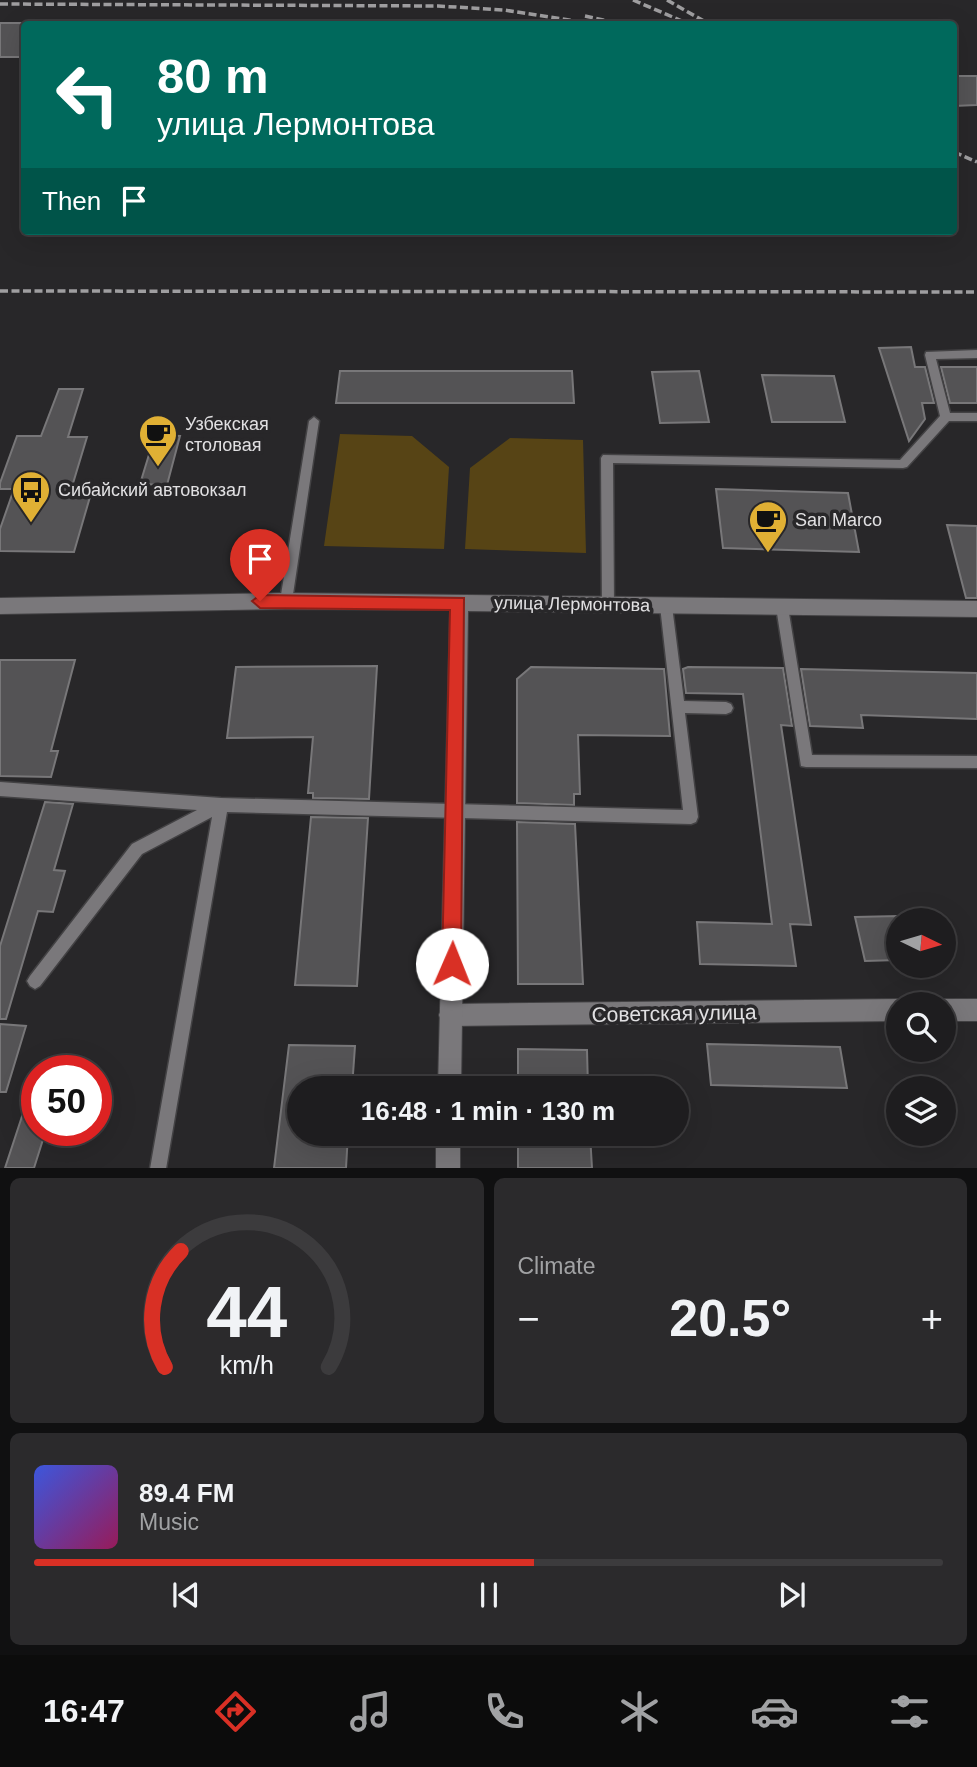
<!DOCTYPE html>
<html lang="en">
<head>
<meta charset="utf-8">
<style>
  :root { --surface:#1e1d1f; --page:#2b2a2c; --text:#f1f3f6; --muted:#a1a2a4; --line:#3c3b3d; --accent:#d93025 }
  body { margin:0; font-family:Helvetica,sans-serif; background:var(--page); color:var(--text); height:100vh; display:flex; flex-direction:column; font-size:26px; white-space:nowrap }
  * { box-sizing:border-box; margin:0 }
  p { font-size:23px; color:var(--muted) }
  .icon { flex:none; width:38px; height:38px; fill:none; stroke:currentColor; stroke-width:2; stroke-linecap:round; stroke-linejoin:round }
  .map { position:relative; height:1168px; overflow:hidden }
  .side { display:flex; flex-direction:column; gap:10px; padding:10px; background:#101011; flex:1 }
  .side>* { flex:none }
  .banner { position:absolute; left:21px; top:21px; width:936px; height:214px; border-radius:7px; box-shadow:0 7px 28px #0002,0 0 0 2px var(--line); background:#00695c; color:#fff; overflow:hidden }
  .needle { width:46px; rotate:95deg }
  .controls { position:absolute; left:886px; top:908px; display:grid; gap:14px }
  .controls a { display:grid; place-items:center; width:70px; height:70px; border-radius:50%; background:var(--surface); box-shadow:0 7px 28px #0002,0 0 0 2px var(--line); font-size:35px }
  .speed { position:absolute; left:21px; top:1055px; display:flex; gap:14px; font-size:35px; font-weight:700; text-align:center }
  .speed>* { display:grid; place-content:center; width:91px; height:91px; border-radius:50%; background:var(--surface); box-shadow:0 7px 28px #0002,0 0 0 2px var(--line); line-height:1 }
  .speed .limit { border:10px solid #d22; background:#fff; color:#111 }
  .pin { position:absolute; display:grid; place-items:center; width:60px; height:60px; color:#fff; margin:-72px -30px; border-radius:50% 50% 50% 0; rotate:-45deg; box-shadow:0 0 7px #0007 }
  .pin .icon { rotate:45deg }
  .me { position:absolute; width:77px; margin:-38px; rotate:1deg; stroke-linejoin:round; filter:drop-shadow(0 0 5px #0008) }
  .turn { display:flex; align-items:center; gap:24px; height:147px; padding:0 21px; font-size:32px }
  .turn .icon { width:91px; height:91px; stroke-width:2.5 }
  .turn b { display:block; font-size:49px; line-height:60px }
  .then { display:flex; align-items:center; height:66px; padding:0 21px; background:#0003; gap:14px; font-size:26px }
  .big { font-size:52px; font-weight:800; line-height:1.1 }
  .side .widget { flex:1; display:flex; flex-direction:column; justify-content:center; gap:10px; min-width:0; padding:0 24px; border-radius:10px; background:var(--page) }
  .side .dial { align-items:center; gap:0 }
  .dial svg { height:182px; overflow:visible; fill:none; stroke:var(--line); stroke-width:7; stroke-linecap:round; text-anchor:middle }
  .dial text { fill:var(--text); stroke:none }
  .song { display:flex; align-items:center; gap:21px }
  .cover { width:84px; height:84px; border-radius:10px; background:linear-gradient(135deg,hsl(230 70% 55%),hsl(330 70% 35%)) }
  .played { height:7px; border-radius:4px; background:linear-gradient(90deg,var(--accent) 55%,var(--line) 55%) }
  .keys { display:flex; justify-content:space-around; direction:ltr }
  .heat { display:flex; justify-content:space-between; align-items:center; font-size:38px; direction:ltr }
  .side .tiles { flex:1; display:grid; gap:10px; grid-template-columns:1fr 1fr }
  .widget:last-child { grid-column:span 2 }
  .trip { position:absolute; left:287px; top:1076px; width:402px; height:70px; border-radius:35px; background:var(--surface); box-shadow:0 7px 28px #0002,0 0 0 2px var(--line); font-weight:800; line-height:70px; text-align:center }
  .tab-bar { display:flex; height:112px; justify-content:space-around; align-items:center; background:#0c0c0c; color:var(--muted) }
  .tab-bar .icon { width:49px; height:49px }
  .tab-bar .active { color:var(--accent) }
  .tab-bar b { font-size:32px; color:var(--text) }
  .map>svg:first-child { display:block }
  .green { fill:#574415 }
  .building { fill:#545355; stroke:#787779; stroke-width:2 }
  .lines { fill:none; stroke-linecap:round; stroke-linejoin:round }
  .lane-casing { stroke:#434244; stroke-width:3 }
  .street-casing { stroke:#434244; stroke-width:2 }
  .secondary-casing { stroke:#434244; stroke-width:2 }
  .lane { fill:#7a787b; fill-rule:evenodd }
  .street { fill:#7a787b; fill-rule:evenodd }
  .secondary { fill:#7a787b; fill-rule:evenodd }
  .rail { stroke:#9f9ea0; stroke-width:3.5; stroke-dasharray:8 3.5; stroke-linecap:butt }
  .route { fill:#d93025; stroke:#8d1f18; stroke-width:2 }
  .labels { text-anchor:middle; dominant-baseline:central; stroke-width:7; stroke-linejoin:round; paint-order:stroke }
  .poi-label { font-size:18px; fill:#e1e0e2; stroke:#282729; text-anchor:start }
  .street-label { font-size:18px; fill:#e1e0e2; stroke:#282729 }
  .near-street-label { font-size:21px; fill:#e1e0e2; stroke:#282729 }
</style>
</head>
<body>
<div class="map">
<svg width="977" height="1169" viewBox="0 0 977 1169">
  <rect width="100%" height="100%" fill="#282729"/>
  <!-- green -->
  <path class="green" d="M340 434 412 436 449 467 444 549 324 546Z
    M510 438 583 440 586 553 465 549 470 468Z"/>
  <!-- building -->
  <path class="building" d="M0 23H24V57H0Z
    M954 76H977V105L954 106Z
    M911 347 915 367H925L934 403H922L925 419 909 441 879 348Z
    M941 367H977V403H950Z
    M340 371H572L574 403H336Z
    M699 371 709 422 660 423 652 372Z
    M762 375 834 376 845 422H772Z
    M59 389H83L68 437H87L71 490H92L74 552 0 551V529L14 489H0V483L17 436H41Z
    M155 435 180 436 167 485 140 484Z
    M716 489 848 493 859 552 723 548Z
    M947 525 977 526V598H966Z
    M0 660H75L51 751H58L51 777 0 776Z
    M377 666 369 799 313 798V793H308L313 737 227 738 236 667Z
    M531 667 664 669 670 736 578 735 580 794H574V805L517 803V679Z
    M688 667 783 668 792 726 781 725 811 925 790 924 796 966 700 964 697 922 772 924 743 694 686 693 683 669Z
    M801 669 977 673V719L861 715 863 728 810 726Z
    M45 802 73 804 54 870 65 871 53 912 38 911 6 1019H0V946Z
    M311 817 368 818 357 986 295 985Z
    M517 822 575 824 583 984H518Z
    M898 916V960L865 961 855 917Z
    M0 1024 26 1026 6 1092H0Z
    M707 1044 840 1047 847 1088 711 1085Z
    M289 1045 355 1046 352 1088H299V1134H348L346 1168H274Z
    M518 1049 587 1050 588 1088H518Z
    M32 1086H37V1130H46L34 1168H5Z
    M518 1134H590L592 1168H518Z"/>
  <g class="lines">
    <defs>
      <path id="lane" d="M977 350V358L936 359 950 413H977V421H949L907 467 903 468 613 463 614 605 612 609 608 610 604 609 602 605 601 458 603 455 900 460 940 416 925 355 926 352Z
        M314 417 319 421 292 601 290 605 286 606 282 605 280 601 309 421Z
        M666 601 670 602 672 606 684 701 726 702 731 704 733 708 731 712 726 714 685 713 698 817 696 822 691 824 227 812 166 1169H150L212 817 142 854 40 986 35 989 30 986 27 981 30 976 132 844 197 810 0 796V782L221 798 683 810 660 606 662 602Z
        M782 602 786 603 788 607 812 755 977 756V768L806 767 801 766 776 607 778 603Z"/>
      <path id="street" d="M898 999 907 1004H898V1021L450 1026 442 1023 439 1015 442 1007 450 1004Z
        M943 999H977V1021H943V1004H934Z"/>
      <path id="secondary" d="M286 593 977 601V617L468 611 461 1088H438L450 610 286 609 0 614V598Z
        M436 1134H460V1169H436Z"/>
    </defs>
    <!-- lane casing -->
    <use href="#lane" class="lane-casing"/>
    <!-- street casing -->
    <use href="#street" class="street-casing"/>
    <!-- secondary casing -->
    <use href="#secondary" class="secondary-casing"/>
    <!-- lane -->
    <use href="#lane" class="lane"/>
    <!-- street -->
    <use href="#street" class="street"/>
    <!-- secondary -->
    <use href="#secondary" class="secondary"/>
    <!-- rail -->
    <path class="rail" d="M633 0 689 24
      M667 0 709 24
      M0 4 438 6 504 10 595 24
      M585 16 622 24
      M954 152 977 162
      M0 291 977 292"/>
  </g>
  <!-- route -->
  <path class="route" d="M260 595 464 598 461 964 458 971 452 974 445 971 442 964 450 610 260 608 252 601Z"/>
  <!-- icons -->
  <defs>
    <symbol id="cafe-pin" viewBox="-11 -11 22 30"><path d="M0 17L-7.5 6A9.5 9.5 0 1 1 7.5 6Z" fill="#e0b034" stroke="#282729"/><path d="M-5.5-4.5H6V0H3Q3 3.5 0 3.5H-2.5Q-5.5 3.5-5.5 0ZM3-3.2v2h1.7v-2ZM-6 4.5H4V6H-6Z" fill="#111"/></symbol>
    <symbol id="bus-pin" viewBox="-11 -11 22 30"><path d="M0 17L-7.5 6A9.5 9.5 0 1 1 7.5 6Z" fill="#e0b034" stroke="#282729"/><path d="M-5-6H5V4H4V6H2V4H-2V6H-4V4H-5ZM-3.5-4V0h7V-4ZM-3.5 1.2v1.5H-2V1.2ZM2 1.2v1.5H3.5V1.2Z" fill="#111"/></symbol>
  </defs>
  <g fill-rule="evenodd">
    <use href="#cafe-pin" x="136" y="412" width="44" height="60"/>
    <use href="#bus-pin" x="9" y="468" width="44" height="60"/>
    <use href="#cafe-pin" x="746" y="498" width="44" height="60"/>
  </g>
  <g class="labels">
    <!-- poi labels -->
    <g class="poi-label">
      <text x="185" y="424">Узбекская<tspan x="185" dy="21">столовая</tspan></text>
      <text x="58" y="490">Сибайский автовокзал</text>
      <text x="795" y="520">San Marco</text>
    </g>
    <!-- street labels -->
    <g class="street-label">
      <text transform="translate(572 604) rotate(1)">улица Лермонтова</text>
    </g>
    <!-- near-street labels -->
    <g class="near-street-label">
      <text transform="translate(674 1013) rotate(-1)">Советская улица</text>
    </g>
  </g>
</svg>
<div class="controls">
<a><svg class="needle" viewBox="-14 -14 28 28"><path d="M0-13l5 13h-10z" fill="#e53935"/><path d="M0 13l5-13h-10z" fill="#a1a2a4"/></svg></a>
<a><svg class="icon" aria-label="search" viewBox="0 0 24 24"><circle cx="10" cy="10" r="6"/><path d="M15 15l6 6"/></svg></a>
<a><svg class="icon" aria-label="layers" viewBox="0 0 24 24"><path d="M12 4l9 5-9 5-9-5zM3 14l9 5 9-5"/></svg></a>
</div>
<div class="speed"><div class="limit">50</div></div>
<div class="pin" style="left:260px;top:601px;background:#d93025"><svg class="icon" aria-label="arrive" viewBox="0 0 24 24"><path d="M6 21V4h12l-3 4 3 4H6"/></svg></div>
<svg class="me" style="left:452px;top:964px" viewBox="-20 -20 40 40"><circle r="19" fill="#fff"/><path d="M0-13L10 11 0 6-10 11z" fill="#d93025"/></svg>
<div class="trip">16:48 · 1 min · 130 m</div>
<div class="banner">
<div class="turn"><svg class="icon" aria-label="left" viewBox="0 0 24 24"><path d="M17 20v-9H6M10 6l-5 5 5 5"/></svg><div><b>80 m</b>улица Лермонтова</div></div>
<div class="then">Then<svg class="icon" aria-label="arrive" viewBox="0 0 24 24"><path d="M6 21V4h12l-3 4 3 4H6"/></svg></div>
</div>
</div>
<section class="side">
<div class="tiles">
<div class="widget dial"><svg viewBox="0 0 100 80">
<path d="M14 69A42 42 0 1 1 86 69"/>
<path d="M14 69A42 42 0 0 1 21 18" stroke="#d93025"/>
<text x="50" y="56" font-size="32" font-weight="700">44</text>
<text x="50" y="72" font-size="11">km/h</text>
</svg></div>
<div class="widget"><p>Climate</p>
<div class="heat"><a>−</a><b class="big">20.5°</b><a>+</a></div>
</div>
<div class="widget">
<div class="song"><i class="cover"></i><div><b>89.4 FM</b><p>Music</p></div></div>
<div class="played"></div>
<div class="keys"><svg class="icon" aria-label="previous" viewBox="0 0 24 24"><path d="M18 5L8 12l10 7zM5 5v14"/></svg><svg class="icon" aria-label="pause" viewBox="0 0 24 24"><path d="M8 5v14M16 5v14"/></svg><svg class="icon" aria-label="next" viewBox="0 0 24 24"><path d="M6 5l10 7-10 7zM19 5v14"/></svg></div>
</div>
</div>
</section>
<nav class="tab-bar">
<b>16:47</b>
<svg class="icon active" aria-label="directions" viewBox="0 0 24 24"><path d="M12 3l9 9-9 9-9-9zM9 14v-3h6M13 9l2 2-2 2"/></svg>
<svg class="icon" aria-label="music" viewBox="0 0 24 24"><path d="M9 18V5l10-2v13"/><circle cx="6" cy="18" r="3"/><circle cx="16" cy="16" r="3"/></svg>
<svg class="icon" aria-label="phone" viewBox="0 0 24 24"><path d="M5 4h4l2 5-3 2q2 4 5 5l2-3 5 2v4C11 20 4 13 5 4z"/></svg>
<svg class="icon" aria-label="climate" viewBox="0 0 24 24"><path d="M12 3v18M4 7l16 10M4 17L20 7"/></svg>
<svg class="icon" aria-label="car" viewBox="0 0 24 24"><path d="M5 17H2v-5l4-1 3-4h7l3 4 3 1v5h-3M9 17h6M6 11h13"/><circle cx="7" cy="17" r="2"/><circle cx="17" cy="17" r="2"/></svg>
<svg class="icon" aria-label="filters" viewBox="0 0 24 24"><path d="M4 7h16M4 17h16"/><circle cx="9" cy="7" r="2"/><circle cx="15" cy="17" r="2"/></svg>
</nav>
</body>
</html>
